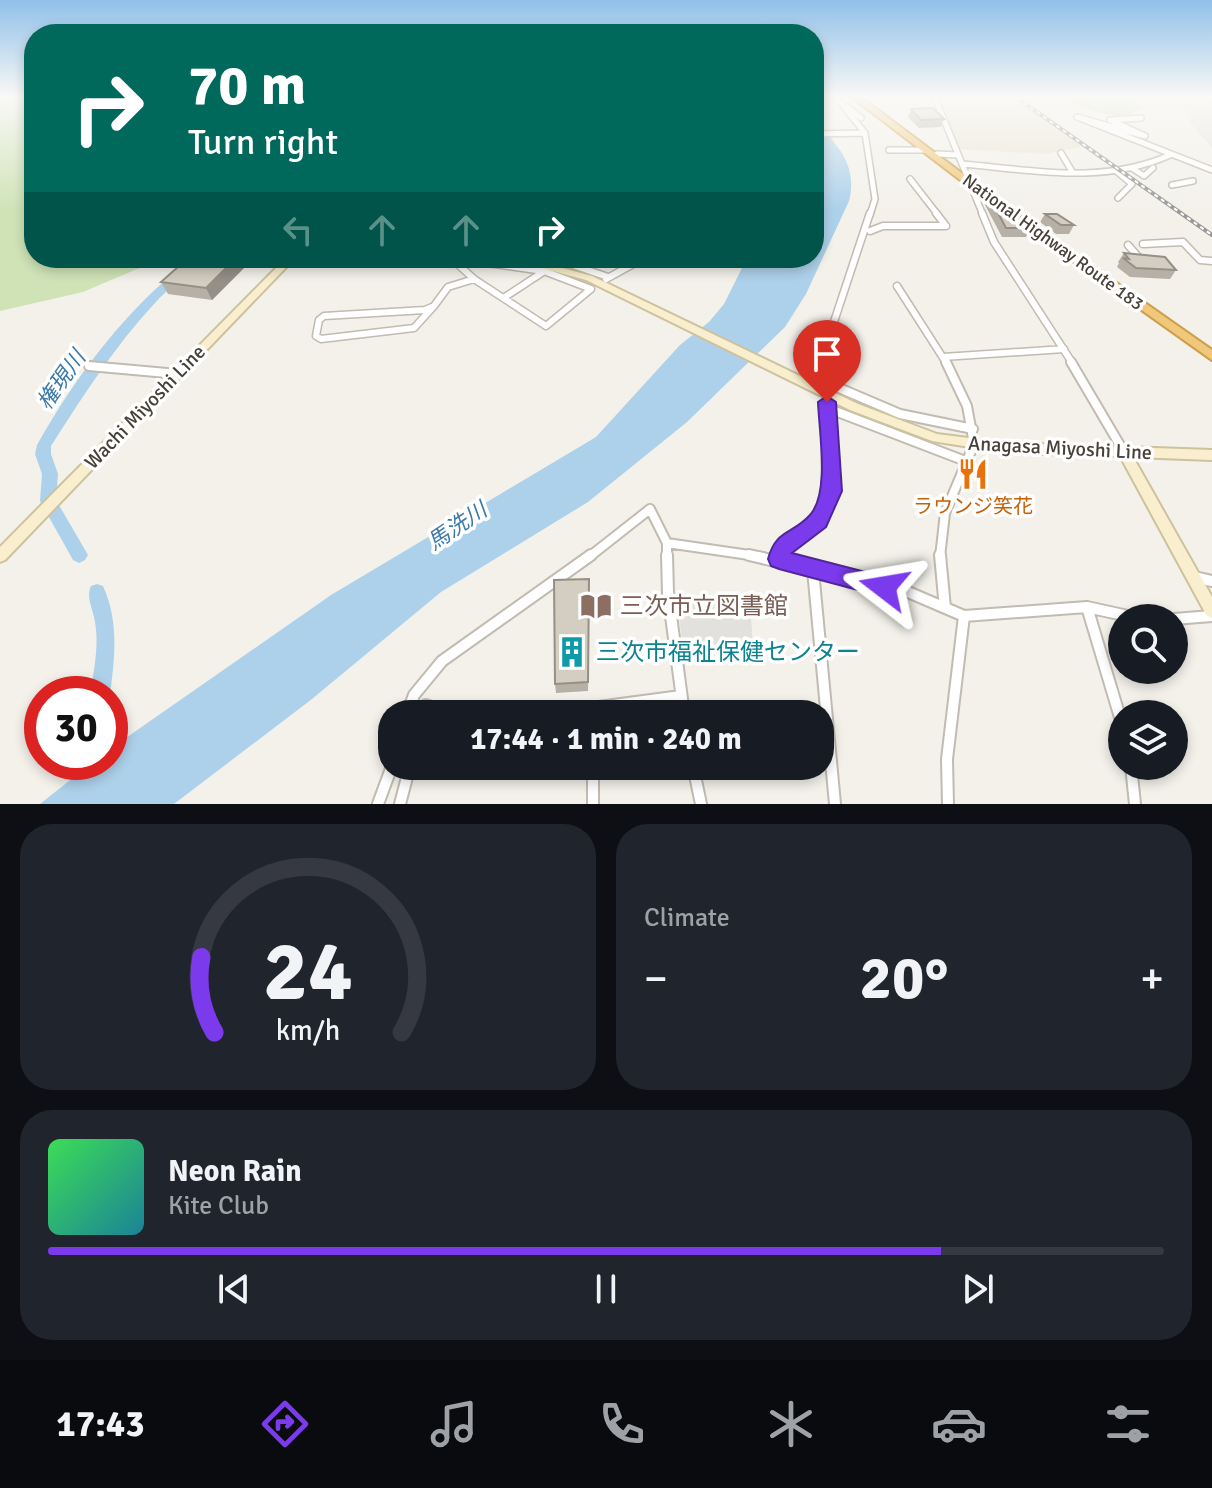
<!DOCTYPE html>
<html lang="en">
<head>
<meta charset="utf-8">
<style>
  :root { --surface:#171b24; --page:#20242c; --text:#f1f3f6; --muted:#9ea1a6; --line:#363941; --accent:#7c3aed }
  body { margin:0; font-family:Signika,"Noto Sans JP",sans-serif; background:var(--page); color:var(--text); height:100vh; display:flex; flex-direction:column; font-size:30px; white-space:nowrap }
  * { box-sizing:border-box; margin:0 }
  p { font-size:26px; color:var(--muted) }
  .icon { flex:none; width:44px; height:44px; fill:none; stroke:currentColor; stroke-width:2; stroke-linecap:round; stroke-linejoin:round }
  .map { position:relative; height:804px; overflow:hidden }
  .side { display:flex; flex-direction:column; gap:20px; padding:20px; background:#0d0f14; flex:1 }
  .side>* { flex:none }
  .guide { position:absolute; left:24px; top:24px; width:800px; height:244px; border-radius:32px; box-shadow:0 4px 12px #0003; background:#00695c; color:#fff; overflow:hidden }
  .controls { position:absolute; left:1108px; top:604px; display:grid; gap:16px }
  .controls a { display:grid; place-items:center; width:80px; height:80px; border-radius:50%; background:var(--surface); box-shadow:0 4px 12px #0003; font-size:40px }
  .speed { position:absolute; left:24px; top:676px; display:flex; gap:16px; font-size:40px; font-weight:700; text-align:center }
  .speed>* { display:grid; place-content:center; width:104px; height:104px; border-radius:50%; background:var(--surface); box-shadow:0 4px 12px #0003; line-height:1 }
  .speed .limit { border:12px solid #d22; background:#fff; color:#111 }
  .pin { position:absolute; display:grid; place-items:center; width:68px; height:68px; color:#fff; margin:-82px -34px; border-radius:50% 50% 50% 0; rotate:-45deg; box-shadow:0 0 8px #0007 }
  .pin .icon { rotate:45deg }
  .me { position:absolute; width:88px; margin:-44px; rotate:284deg; stroke-linejoin:round; filter:drop-shadow(0 0 6px #0008) }
  .turn { display:flex; align-items:center; gap:28px; height:168px; padding:0 32px; font-size:36px }
  .turn .icon { width:104px; height:104px; stroke-width:2.5 }
  .turn b { display:block; font-size:56px; line-height:68px }
  .lanes { display:flex; align-items:center; height:76px; padding:0 32px; background:#0003; justify-content:center; gap:40px; direction:ltr }
  .lanes .off { opacity:.35 }
  .big { font-size:60px; font-weight:700; line-height:1.1 }
  .side .widget { flex:1; display:flex; flex-direction:column; justify-content:center; gap:12px; min-width:0; padding:0 28px; border-radius:32px; background:var(--page) }
  .side .dial { align-items:center; gap:0 }
  .dial svg { height:208px; overflow:visible; fill:none; stroke:var(--line); stroke-width:7; stroke-linecap:round; text-anchor:middle }
  .dial text { fill:var(--text); stroke:none }
  .song { display:flex; align-items:center; gap:24px }
  .cover { width:96px; height:96px; border-radius:12px; background:linear-gradient(135deg,hsl(130 70% 55%),hsl(190 70% 35%)) }
  .played { height:8px; border-radius:4px; background:linear-gradient(90deg,var(--accent) 80%,var(--line) 80%) }
  .keys { display:flex; justify-content:space-around; direction:ltr }
  .heat { display:flex; justify-content:space-between; align-items:center; font-size:44px; direction:ltr }
  .side .tiles { flex:1; display:grid; gap:20px; grid-template-columns:1fr 1fr }
  .widget:last-child { grid-column:span 2 }
  .trip { position:absolute; left:378px; top:700px; width:456px; height:80px; border-radius:32px; background:var(--surface); box-shadow:0 4px 12px #0003; font-weight:700; line-height:80px; text-align:center }
  .tab-bar { display:flex; height:128px; justify-content:space-around; align-items:center; background:#090b0e; color:var(--muted) }
  .tab-bar .icon { width:56px; height:56px }
  .tab-bar .on { color:var(--accent) }
  .tab-bar b { font-size:36px; color:var(--text) }
  .map>svg:first-child { display:block }
  .industrial { fill:#e6e3df }
  .education { fill:#ebe5d6 }
  .green { fill:#cfe3b7 }
  .parking { fill:#e3e1de }
  .water { fill:#add1ea }
  .lines { fill:none; stroke-linecap:round; stroke-linejoin:round }
  .river { fill:#add1ea; fill-rule:evenodd }
  .street-far3-casing { stroke:#c1bbb1; stroke-width:8 }
  .street-far2-casing { stroke:#c1bbb1; stroke-width:9 }
  .street-far1-casing { stroke:#c1bbb1; stroke-width:12 }
  .street-casing { stroke:#c1bbb1; stroke-width:14 }
  .secondary-casing { stroke:#cec29e; stroke-width:4 }
  .highway-casing { stroke:#ce9e4a; stroke-width:4 }
  .street-far3 { stroke:#fff; stroke-width:5 }
  .street-far2 { stroke:#fff; stroke-width:6 }
  .street-far1 { stroke:#fff; stroke-width:8 }
  .street { stroke:#fff; stroke-width:10 }
  .secondary { fill:#f9efce; fill-rule:evenodd }
  .highway { fill:#f0c879; fill-rule:evenodd }
  .rail-casing { stroke:#989898; stroke-width:4 }
  .rail { stroke:#fff; stroke-width:2; stroke-dasharray:4; stroke-linecap:butt }
  .wall { fill:#b6b0a6 }
  .shaded-wall { fill:#949087 }
  .building { fill:#d4cdc1; stroke:#949087; stroke-width:2 }
  .route { fill:#7c3aed; stroke:#51269a; stroke-width:2 }
  .labels { text-anchor:middle; dominant-baseline:central; stroke-width:7; stroke-linejoin:round; paint-order:stroke }
  .far-street-label { font-size:18px; fill:#474139; stroke:#fff }
  .street-label { font-size:20px; fill:#474139; stroke:#fff }
  .food-label { font-size:20px; fill:#c56008; stroke:#fff }
  .water-label { font-size:22px; font-style:italic; fill:#3c7ba9; stroke:#fff }
  .near-education-label { font-size:24px; fill:#785e54; stroke:#fff; text-anchor:start }
  .near-culture-label { font-size:24px; fill:#0d838f; stroke:#fff; text-anchor:start }
</style>
</head>
<body>
<div class="map">
<svg width="1212" height="804" viewBox="0 0 1212 804">
  <rect width="100%" height="100%" fill="#f3f1ea"/>
  <!-- industrial -->
  <path class="industrial" d="M1180 98H1212V148L1192 125Z"/>
  <!-- education -->
  <path class="education" d="M937 98H1013L1082 147 1046 154 956 149Z"/>
  <!-- green -->
  <path class="green" d="M0 98H34V258H159L156 261 83 292 0 311Z
    M1059 98H1137L1141 108C1118 126 1084 106 1059 98Z"/>
  <!-- parking -->
  <path class="parking" d="M676 596 750 601 753 648 684 654Z"/>
  <!-- water -->
  <path class="water" d="M814 121C838 144 858 166 849 201L806 294 785 327 687 422 588 502 441 592 312 699 174 804H40L93 762H110V749L331 595 596 437 680 345 709 322 724 304 747 258H814Z"/>
  <g class="lines">
    <!-- river -->
    <path class="river" d="M192 258H205C189 274 169 287 154 304 114 347 83 396 51 446V454L58 474 56 500 88 555 85 560 79 563 73 560 40 501 42 474 35 454 37 445C76 375 128 307 192 258Z
      M97 584 103 586C119 621 115 657 110 694H90C94 669 100 643 94 617 92 607 86 596 91 586Z"/>
    <defs>
      <path id="street-far3" d="M837 98 865 133 875 199 870 215
        M935 98 983 215
        M847 107 861 118
        M1141 118 1110 120 1145 136 1077 117 1212 170
        M814 134 865 133
        M889 150H925
        M1061 153 1073 173
        M937 154 958 155
        M962 164C1032 170 1103 185 1170 155
        M1132 168 1144 176 1153 168
        M1115 170 1132 184 1118 198
        M910 179 938 215
        M1172 185 1193 181"/>
      <path id="street-far2" d="M936 213 946 226
        M982 213 994 242 1073 364
        M870 231 883 226H946
        M1143 244 1183 242 1200 260 1212 261
        M1128 245 1141 260
        M451 258 544 271 591 289 546 326 474 279Z
        M552 258 608 277
        M606 279 644 258
        M897 286 947 364
        M505 297 543 272
        M434 306 414 328 321 339 316 336 319 320 324 316 425 310Z
        M434 306 448 287 474 279
        M943 357 1064 349
        M820 364 870 213"/>
      <path id="street-far1" d="M821 362 826 385
        M1071 362 1124 452
        M89 366 178 374
        M825 382 900 414 973 429
        M827 408 968 462
        M667 543 763 557
        M589 557 650 509 667 543V557
        M780 557 782 547C793 538 809 532 818 521 842 493 830 435 827 402
        M940 557 945 513 974 444 967 406 946 362"/>
      <path id="street" d="M667 555 668 593 684 714
        M749 555 908 592 964 616 1087 607 1137 618
        M940 555 945 608
        M779 559 780 555
        M813 570 835 804
        M1194 577 1212 581
        M1087 607 1122 724
        M1174 619 1212 616
        M407 714 414 695 442 661 591 555
        M424 714 426 705 439 710 493 714
        M546 714 681 696
        M593 766V804
        M693 766 701 804
        M1131 766 1135 804
        M378 804 392 766
        M400 804 410 766
        M948 804 947 759 964 616"/>
      <path id="secondary" d="M286 258H295L5 560 0 562V547Z
        M511 258H525L592 276 858 404 937 434 1008 443 1212 450V460L1133 457 1212 597V618L1207 616 1120 456 1008 453 932 441 850 410 586 280 512 260Z"/>
      <path id="highway" d="M853 98H862L987 192 1212 350V360L981 196Z"/>
    </defs>
    <!-- street-far3 casing -->
    <use href="#street-far3" class="street-far3-casing"/>
    <!-- street-far2 casing -->
    <use href="#street-far2" class="street-far2-casing"/>
    <!-- street-far1 casing -->
    <use href="#street-far1" class="street-far1-casing"/>
    <!-- street casing -->
    <use href="#street" class="street-casing"/>
    <!-- secondary casing -->
    <use href="#secondary" class="secondary-casing"/>
    <!-- highway casing -->
    <use href="#highway" class="highway-casing"/>
    <!-- street-far3 -->
    <use href="#street-far3" class="street-far3"/>
    <!-- street-far2 -->
    <use href="#street-far2" class="street-far2"/>
    <!-- street-far1 -->
    <use href="#street-far1" class="street-far1"/>
    <!-- street -->
    <use href="#street" class="street"/>
    <!-- secondary -->
    <use href="#secondary" class="secondary"/>
    <!-- highway -->
    <use href="#highway" class="highway"/>
    <defs>
      <path id="rail" d="M1017 98 1212 235"/>
    </defs>
    <!-- rail casing -->
    <use href="#rail" class="rail-casing"/>
    <!-- rail -->
    <use href="#rail" class="rail"/>
  </g>
  <!-- wall -->
  <path class="wall" d="M911 109 944 119 941 127 919 128 908 117Z
    M988 194 1006 211 1031 228 1026 237H1002L984 203Z
    M1045 214 1074 225 1069 234H1056L1040 222Z
    M1124 253 1176 270 1170 279 1130 277 1117 267 1119 263 1118 262Z
    M244 268 212 300 168 294 161 282Z
    M589 579 588 691 556 693 555 684Z"/>
  <!-- shaded-wall -->
  <path class="shaded-wall" d="M236 258H239L244 268 212 300 206 288Z"/>
  <!-- building -->
  <path class="building" d="M933 108 944 119 921 120 911 109Z
    M988 194 1006 211 1022 217 1031 228H1006Z
    M1045 214H1057L1074 225H1061Z
    M1124 253 1165 257 1176 270 1136 268 1123 258 1129 259Z
    M188 258H236L206 288 161 282Z
    M589 579 588 682 555 684 554 580Z"/>
  <!-- sky -->
  <linearGradient id="sky" x2="0" y2="1"><stop stop-color="#90c0e9"/><stop offset="0.46" stop-color="#faf9f6"/><stop offset="1" stop-color="#faf9f6" stop-opacity="0"/></linearGradient>
  <rect width="1212" height="211" fill="url(#sky)"/>
  <!-- route -->
  <path class="route" d="M827 396 836 402 842 491 826 527 792 553 893 579 896 587 893 594 884 597 779 569 771 566 768 559C776 529 792 535 810 515 830 493 819 431 818 402Z"/>
  <!-- icons -->
  <defs>
    <symbol id="restaurant-bare" viewBox="-9 -9 18 18"><path d="M-5-6h1v4h1v-4h1v4h1v-4h1v5L-1.5 .5V6h-2V.5L-5-1ZM5-6V6H3V1.5H1.5Q1.5-4 5-6Z" fill="#e8710a" stroke="#fff" stroke-width="2.5" paint-order="stroke"/></symbol>
    <symbol id="library-bare" viewBox="-9 -9 18 18"><path d="M-6-4Q-3-5.5-.7-3.5V5Q-3 3-6 4ZM6-4Q3-5.5 .7-3.5V5Q3 3 6 4Z" fill="#8d6e63" stroke="#fff" stroke-width="2.5" paint-order="stroke"/></symbol>
    <symbol id="building-bare" viewBox="-9 -9 18 18"><path d="M-4-6H4V6H1V3H-1V6H-4ZM-2.5-4.3h1.7v1.8h-1.7ZM.8-4.3h1.7v1.8H.8ZM-2.5-1h1.7V.8h-1.7ZM.8-1h1.7V.8H.8Z" fill="#0f9aa8" stroke="#fff" stroke-width="2.5" paint-order="stroke"/></symbol>
  </defs>
  <g fill-rule="evenodd">
    <use href="#restaurant-bare" x="951" y="452" width="44" height="44"/>
    <use href="#library-bare" x="574" y="584" width="44" height="44"/>
    <use href="#building-bare" x="550" y="630" width="44" height="44"/>
  </g>
  <g class="labels">
    <!-- far-street labels -->
    <g class="far-street-label">
      <text transform="translate(1053 242) rotate(36)">National Highway Route 183</text>
    </g>
    <!-- street labels -->
    <g class="street-label">
      <text transform="translate(145 407) rotate(-46)">Wachi Miyoshi Line</text>
      <text transform="translate(1060 448) rotate(3)">Anagasa Miyoshi Line</text>
    </g>
    <!-- food labels -->
    <g class="food-label">
      <text x="973" y="506">ラウンジ笑花</text>
    </g>
    <!-- water labels -->
    <g class="water-label">
      <text transform="translate(61 380) rotate(-55)">権現川</text>
      <text transform="translate(457 526) rotate(-34)">馬洗川</text>
    </g>
    <!-- near-education labels -->
    <g class="near-education-label">
      <text x="620" y="606">三次市立図書館</text>
    </g>
    <!-- near-culture labels -->
    <g class="near-culture-label">
      <text x="596" y="652">三次市福祉保健センター</text>
    </g>
  </g>
</svg>
<div class="controls">
<a><svg class="icon" aria-label="search" viewBox="0 0 24 24"><circle cx="10" cy="10" r="6"/><path d="M15 15l6 6"/></svg></a>
<a><svg class="icon" aria-label="layers" viewBox="0 0 24 24"><path d="M12 4l9 5-9 5-9-5zM3 14l9 5 9-5"/></svg></a>
</div>
<div class="speed"><div class="limit">30</div></div>
<div class="pin" style="left:827px;top:402px;background:#d93025"><svg class="icon" aria-label="arrive" viewBox="0 0 24 24"><path d="M6 21V4h12l-3 4 3 4H6"/></svg></div>
<svg class="me" style="left:884px;top:587px" viewBox="-20 -20 40 40"><path d="M0-17L14 15 0 8-14 15z" fill="#7c3aed" stroke="#fff" stroke-width="4"/></svg>
<div class="trip">17:44 · 1 min · 240 m</div>
<div class="guide">
<div class="turn"><svg class="icon" aria-label="right" viewBox="0 0 24 24"><path d="M7 20v-9h11M14 6l5 5-5 5"/></svg><div><b>70 m</b>Turn right</div></div>
<div class="lanes"><svg class="icon off" aria-label="left" viewBox="0 0 24 24"><path d="M17 20v-9H6M10 6l-5 5 5 5"/></svg><svg class="icon off" aria-label="ahead" viewBox="0 0 24 24"><path d="M12 20V5M6 11l6-6 6 6"/></svg><svg class="icon off" aria-label="ahead" viewBox="0 0 24 24"><path d="M12 20V5M6 11l6-6 6 6"/></svg><svg class="icon" aria-label="right" viewBox="0 0 24 24"><path d="M7 20v-9h11M14 6l5 5-5 5"/></svg></div>
</div>
</div>
<section class="side">
<div class="tiles">
<div class="widget dial"><svg viewBox="0 0 100 80">
<path d="M14 69A42 42 0 1 1 86 69"/>
<path d="M14 69A42 42 0 0 1 9 40" stroke="#7c3aed"/>
<text x="50" y="56" font-size="32" font-weight="700">24</text>
<text x="50" y="72" font-size="11">km/h</text>
</svg></div>
<div class="widget"><p>Climate</p>
<div class="heat"><a>−</a><b class="big">20°</b><a>+</a></div>
</div>
<div class="widget">
<div class="song"><i class="cover"></i><div><b>Neon Rain</b><p>Kite Club</p></div></div>
<div class="played"></div>
<div class="keys"><svg class="icon" aria-label="previous" viewBox="0 0 24 24"><path d="M18 5L8 12l10 7zM5 5v14"/></svg><svg class="icon" aria-label="pause" viewBox="0 0 24 24"><path d="M8 5v14M16 5v14"/></svg><svg class="icon" aria-label="next" viewBox="0 0 24 24"><path d="M6 5l10 7-10 7zM19 5v14"/></svg></div>
</div>
</div>
</section>
<nav class="tab-bar">
<b>17:43</b>
<svg class="icon on" aria-label="directions" viewBox="0 0 24 24"><path d="M12 3l9 9-9 9-9-9zM9 14v-3h6M13 9l2 2-2 2"/></svg>
<svg class="icon" aria-label="music" viewBox="0 0 24 24"><path d="M9 18V5l10-2v13"/><circle cx="6" cy="18" r="3"/><circle cx="16" cy="16" r="3"/></svg>
<svg class="icon" aria-label="phone" viewBox="0 0 24 24"><path d="M5 4h4l2 5-3 2q2 4 5 5l2-3 5 2v4C11 20 4 13 5 4z"/></svg>
<svg class="icon" aria-label="climate" viewBox="0 0 24 24"><path d="M12 3v18M4 7l16 10M4 17L20 7"/></svg>
<svg class="icon" aria-label="car" viewBox="0 0 24 24"><path d="M5 17H2v-5l4-1 3-4h7l3 4 3 1v5h-3M9 17h6M6 11h13"/><circle cx="7" cy="17" r="2"/><circle cx="17" cy="17" r="2"/></svg>
<svg class="icon" aria-label="filters" viewBox="0 0 24 24"><path d="M4 7h16M4 17h16"/><circle cx="9" cy="7" r="2"/><circle cx="15" cy="17" r="2"/></svg>
</nav>
</body>
</html>
